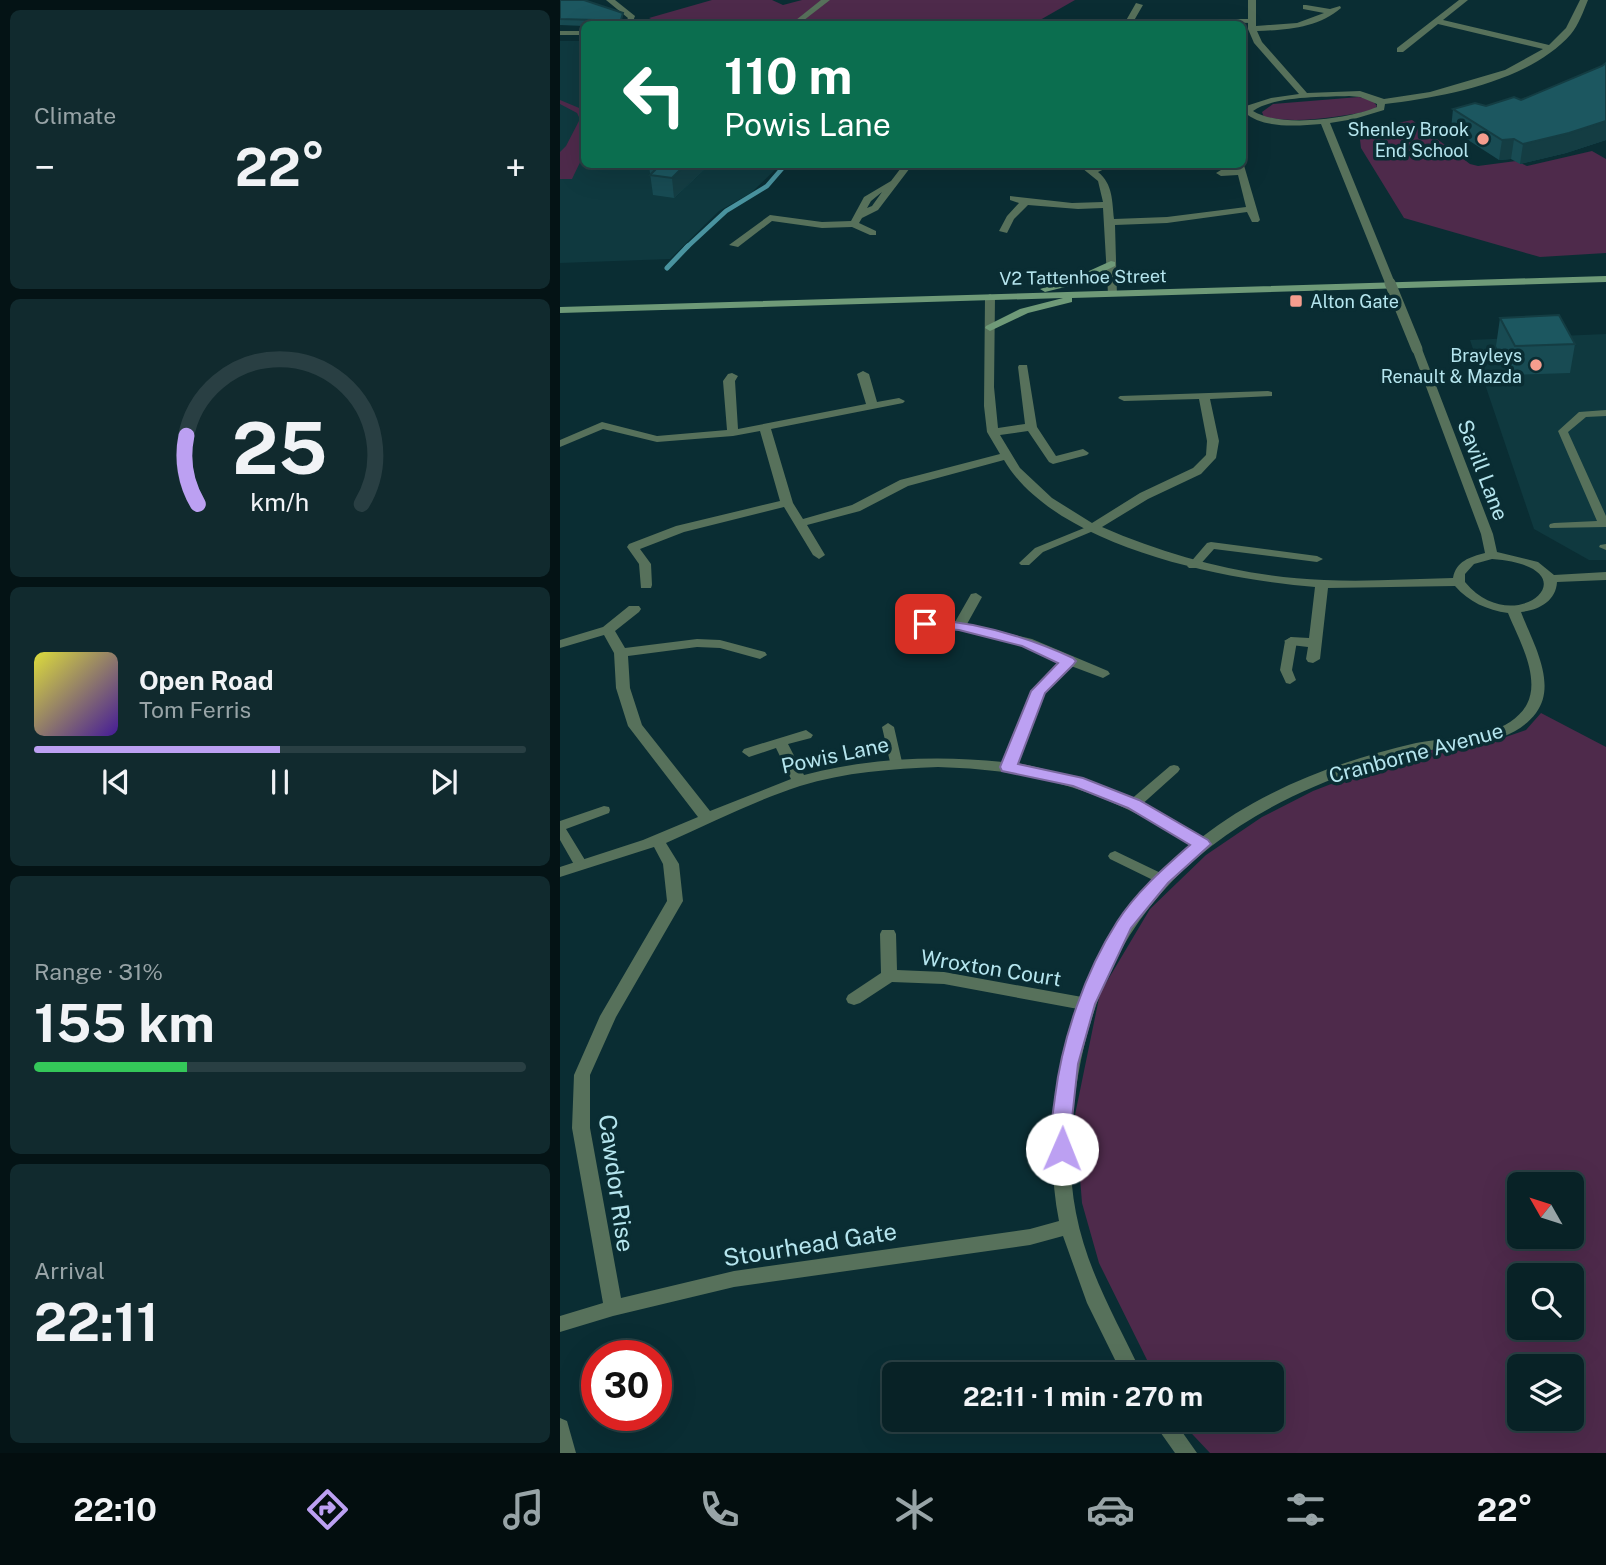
<!DOCTYPE html>
<html lang="en">
<head>
<meta charset="utf-8">
<style>
  :root { --surface:#082226; --page:#112a2e; --text:#f1f3f6; --muted:#98a4a7; --line:#293f43; --accent:#bca0f2 }
  body { margin:0; font-family:"Public Sans",sans-serif; background:var(--page); color:var(--text); height:100vh; display:flex; flex-direction:column; font-size:26px; white-space:nowrap }
  * { box-sizing:border-box; margin:0 }
  p { font-size:23px; color:var(--muted) }
  .icon { flex:none; width:38px; height:38px; fill:none; stroke:currentColor; stroke-width:2; stroke-linecap:round; stroke-linejoin:round }
  .map { position:relative; flex:1; overflow:hidden }
  .side { display:flex; flex-direction:column; gap:10px; padding:10px; background:#041315; width:560px }
  .side>* { flex:none }
  .top-card { position:absolute; left:21px; top:21px; width:665px; height:147px; border-radius:10px; box-shadow:0 7px 28px #0002,0 0 0 2px var(--line); background:#0b6e4f; color:#fff; overflow:hidden }
  .needle { width:46px; rotate:309deg }
  .fabs { position:absolute; left:947px; top:1172px; display:grid; gap:14px }
  .fabs a { display:grid; place-items:center; width:77px; height:77px; border-radius:10px; background:var(--surface); box-shadow:0 7px 28px #0002,0 0 0 2px var(--line); font-size:35px }
  .speed { position:absolute; left:21px; top:1340px; display:flex; gap:14px; font-size:35px; font-weight:700; text-align:center }
  .speed>* { display:grid; place-content:center; width:91px; height:91px; border-radius:50%; background:var(--surface); box-shadow:0 7px 28px #0002,0 0 0 2px var(--line); line-height:1 }
  .speed .limit { border:10px solid #d22; background:#fff; color:#111 }
  .pin { position:absolute; display:grid; place-items:center; width:60px; height:60px; color:#fff; margin:-30px; border-radius:14px; box-shadow:0 4px 10px #0006 }
  .me { position:absolute; width:77px; margin:-38px; rotate:1deg; stroke-linejoin:round; filter:drop-shadow(0 0 5px #0008) }
  .turn { display:flex; align-items:center; gap:24px; height:147px; padding:0 28px; font-size:32px }
  .turn .icon { width:91px; height:91px; stroke-width:2.5 }
  .turn b { display:block; font-size:49px; line-height:60px }
  .big { font-size:52px; font-weight:700; line-height:1.1 }
  .side .card { flex:1; display:flex; flex-direction:column; justify-content:center; gap:10px; min-width:0; padding:0 24px; border-radius:10px; background:var(--page) }
  .side .dial { align-items:center; gap:0 }
  .dial svg { height:182px; overflow:visible; fill:none; stroke:var(--line); stroke-width:7; stroke-linecap:round; text-anchor:middle }
  .dial text { fill:var(--text); stroke:none }
  .song { display:flex; align-items:center; gap:21px }
  .cover { width:84px; height:84px; border-radius:10px; background:linear-gradient(135deg,hsl(60 70% 55%),hsl(260 70% 35%)) }
  .played { height:7px; border-radius:4px; background:linear-gradient(90deg,var(--accent) 50%,var(--line) 50%) }
  .keys { display:flex; justify-content:space-around; direction:ltr }
  .heat { display:flex; justify-content:space-between; align-items:center; font-size:38px; direction:ltr }
  .charge { height:10px; border-radius:5px; background:linear-gradient(90deg,#34c759 31%,var(--line) 0) }
  .trip { position:absolute; left:322px; top:1362px; width:402px; height:70px; border-radius:10px; background:var(--surface); box-shadow:0 7px 28px #0002,0 0 0 2px var(--line); font-weight:700; line-height:70px; text-align:center }
  .dock { display:flex; height:112px; justify-content:space-around; align-items:center; background:#030e0f; color:var(--muted) }
  .dock .icon { width:49px; height:49px }
  .dock .active { color:var(--accent) }
  .dock b { font-size:32px; color:var(--text) }
  main { display:flex; flex:1; min-height:0 }
  .map>svg:first-child { display:block }
  .built { fill:#0f393f }
  .green { fill:#4e2a4b; fill-rule:evenodd }
  .lines { fill:none; stroke-linecap:round; stroke-linejoin:round }
  .stream-far1 { stroke:#49939f; stroke-width:4.5 }
  .stream { stroke:#49939f; stroke-width:5 }
  .lane { fill:#57715b; fill-rule:evenodd }
  .street { fill:#57715b; fill-rule:evenodd }
  .secondary { fill:#6f9a78; fill-rule:evenodd }
  .street-bridge { stroke:#57715b; stroke-width:11 }
  .wall { fill:#184b53 }
  .shaded-wall { fill:#143d43 }
  .building { fill:#1c5760; stroke:#143d43; stroke-width:2 }
  .route { fill:#bca0f2; stroke:#7a689d; stroke-width:2 }
  .poi-dot { fill:#f59d8e; stroke:#0a2d33; stroke-width:2.5 }
  .labels { text-anchor:middle; dominant-baseline:central; stroke-width:7; stroke-linejoin:round; paint-order:stroke }
  .far-poi-label { font-size:18px; fill:#b5e5ee; stroke:#0a2d33; text-anchor:end }
  .far-street-label { font-size:18px; fill:#b5e5ee; stroke:#0a2d33 }
  .street-label { font-size:21px; fill:#b5e5ee; stroke:#0a2d33 }
  .near-street-label { font-size:24px; fill:#b5e5ee; stroke:#0a2d33 }
</style>
</head>
<body>
<main>
<section class="side">
<div class="card"><p>Climate</p>
<div class="heat"><a>−</a><b class="big">22°</b><a>+</a></div>
</div>
<div class="card dial"><svg viewBox="0 0 100 80">
<path d="M14 69A42 42 0 1 1 86 69"/>
<path d="M14 69A42 42 0 0 1 9 39" stroke="#bca0f2"/>
<text x="50" y="56" font-size="32" font-weight="700">25</text>
<text x="50" y="72" font-size="11">km/h</text>
</svg></div>
<div class="card">
<div class="song"><i class="cover"></i><div><b>Open Road</b><p>Tom Ferris</p></div></div>
<div class="played"></div>
<div class="keys"><svg class="icon" aria-label="previous" viewBox="0 0 24 24"><path d="M18 5L8 12l10 7zM5 5v14"/></svg><svg class="icon" aria-label="pause" viewBox="0 0 24 24"><path d="M8 5v14M16 5v14"/></svg><svg class="icon" aria-label="next" viewBox="0 0 24 24"><path d="M6 5l10 7-10 7zM19 5v14"/></svg></div>
</div>
<div class="card"><p>Range · 31%</p><b class="big">155 km</b><div class="charge"></div></div>
<div class="card"><p>Arrival</p><b class="big">22:11</b></div>
</section>
<div class="map">
<svg width="1046" height="1453" viewBox="0 0 1046 1453">
  <rect width="100%" height="100%" fill="#0a2d33"/>
  <!-- built -->
  <path class="built" d="M0 41H24V164L220 165 191 193 159 211 110 259 0 263Z
    M1046 334V560H1029L974 529 910 340Z"/>
  <!-- green -->
  <path class="green" d="M152 0H212L223 5 242 0H515L473 24H79L91 19 89 18Z
    M799 97 812 100 817 106 814 110C779 117 738 124 704 117L702 112 713 104Z
    M0 100 24 110V154L12 179H0V152L6 146 20 119 17 113 0 104Z
    M852 120 910 164 918 166 956 161 967 166 1032 151 1046 159V253L980 257 844 218 801 148 799 131Z
    M981 713 1046 747V1453H650L618 1419H712V1374H594L539 1263 522 1203 515 1115 540 993 590 909 646 855 702 817 753 791 849 754 940 739 966 730ZM959 1185H1012V1237H959ZM959 1276H1012V1328H959ZM959 1367H1012V1419H959Z"/>
  <g class="lines">
    <!-- stream-far1 -->
    <path class="stream-far1" d="M126 248 166 211 207 186 226 164"/>
    <!-- stream -->
    <path class="stream" d="M107 268 128 246"/>
    <!-- lane -->
    <path class="lane" d="M648 19H691L695 21 691 23 653 22 651 24H647Z
      M379 164H394V165L390 167Z
      M1046 410V416L1026 417 1008 432 1046 516V527L990 528 989 526 990 524 994 523 1037 521 998 431 1019 412Z
      M534 524 538 525 539 527 538 529 483 552 469 565H461L459 563 475 548Z
      M651 542 757 556 763 559 757 562 654 549 637 568H629L627 566 629 564 647 543Z
      M1046 544V550L1039 547 1040 545Z
      M731 637 737 641 732 670 736 680 730 684 726 683 720 670 725 641Z
      M328 723 334 727 342 762 336 766 330 762 322 727Z
      M614 765 618 766 620 769 618 772 579 807H569L568 804 569 801 610 766Z
      M44 806 49 807 50 810 49 813 6 829 28 865 26 868H16L0 840V821Z
      M555 851 607 876 609 879 607 882H597L550 859 548 856 550 853Z"/>
    <!-- street -->
    <path class="street" d="M46 0H55L75 16 72 24H64L68 18Z
      M261 0H270L239 24H231Z
      M688 0H696V26L737 23 764 13 743 9V5H746L770 9 780 6 781 8C758 28 727 30 697 31L702 42 747 93 800 91 824 99 870 92 945 70 983 49 878 24 843 52H837V48L899 0H908L883 20 989 45 1006 28 1020 0H1028C1023 12 1019 24 1011 34 970 81 884 97 825 104L824 110 794 119 770 123 835 283 830 286 825 283 761 124C737 126 703 129 684 112L686 106 711 98 739 94 694 43 688 29ZM789 96 800 97 817 104V107C788 119 720 128 693 111 713 96 763 97 789 96Z
      M576 3 583 5 572 24H564Z
      M0 31H24V35H0Z
      M683 162 700 220 698 222H692L687 212 607 223 555 225 557 296H549L548 294 543 208 518 209 468 205 454 219 447 233 439 231 447 216 459 203 450 200V196L512 203 543 202 538 181 517 164H528L532 168 541 164H555L538 172C553 184 552 201 554 219L607 217 686 207 678 175 661 176 656 173 661 170 677 169 675 164H682Z
      M344 164H353L318 210 302 218 299 223 316 231V235H310L292 227 262 228 212 221 178 247 169 245 210 215 262 222 291 221 304 197 331 181ZM322 192 312 206 307 208 311 201Z
      M430 294 435 297 434 387 438 428 465 424 458 367 459 365H467L477 427 496 456 523 449 529 453 527 455 493 464 489 462 468 431 440 435 460 468 492 498 532 523 580 493 633 468 646 455 647 441 639 399 564 401 558 398 560 396 708 391 712 392V396L650 399 659 441 656 458 641 474 588 499 542 527C613 558 687 577 764 580 807 582 850 579 893 578 896 561 910 557 925 553L921 534 852 349 857 346 862 349 933 534 937 552 978 562 994 575 1046 572V580L997 582C996 601 979 610 961 612 972 641 998 684 976 713 949 748 899 744 859 752 840 756 822 762 803 768 650 820 546 911 518 1076 510 1121 507 1167 516 1213 527 1271 557 1321 582 1374H562L527 1303 503 1236 470 1245 174 1287 53 1316 0 1332V1316L43 1303 12 1128 14 1075 40 1016 107 901 103 864 94 847 0 877V867L83 840 138 817 68 726 56 688 54 653 44 635 0 648V640L43 627 69 606H79L81 609 79 612 55 631 65 648 137 639 160 640 205 652 207 655 200 659 160 648 137 647 68 656 70 688 82 725 150 811 231 779 216 748 189 757 182 752 184 749 246 730 253 735 251 738 228 744 244 775C309 758 376 755 443 762L471 691 500 661C468 647 435 636 401 630 388 628 368 632 358 624L365 620 395 622 411 594 416 593 422 597 407 624 472 639 548 671 550 674 543 678 511 666 484 693 457 763C524 776 584 802 642 837 702 790 781 760 856 743 880 738 906 739 929 732 944 727 960 718 967 704 981 677 958 638 948 613 927 610 909 602 895 586L768 588 760 659 753 663 748 662 746 659 748 647 731 645 724 641 731 637 749 638 755 587C663 580 494 546 444 460L348 486 300 511 247 525 265 555 259 559 253 555 224 507 124 532 80 549 91 564 92 585 91 588H81L79 564 67 547 69 544 116 526 220 501 200 431 173 436 97 442 43 429 0 447V440L42 422 97 436 167 430 163 381 168 374 172 373 178 376 175 381 178 429 306 404 297 374 303 371 309 374 317 402 339 398 345 401 343 403 211 429 233 503 243 519 292 505 340 480 440 454 427 432 424 406 425 297ZM932 559C1039 567 955 643 905 582V574L914 564ZM378 767C482 770 544 791 632 845 586 882 540 940 522 997L384 972 337 970 336 934 334 930H322L320 934 321 973 288 995 286 999 288 1003 294 1005 300 1003 332 982 384 984 518 1009C496 1076 485 1151 499 1221L470 1229 174 1271 61 1298 30 1128V1075L56 1017 123 901 119 864 106 843C150 823 194 801 240 786 285 772 332 769 378 767Z
      M0 1418 7 1421 16 1453H0Z
      M591 1419H613L637 1453H615Z"/>
    <!-- secondary -->
    <path class="secondary" d="M551 261 555 262V266L517 284 485 292 480 289 509 280Z
      M1046 276V282L512 298V302L468 313 430 331 425 328 426 326 460 309 503 298 0 313V307Z"/>
    <!-- street-bridge -->
    <path class="street-bridge" d="M830 283 857 349"/>
  </g>
  <!-- wall -->
  <path class="wall" d="M0 0 64 20H73V24H24V26L0 25Z
    M1046 63V140L1006 153 960 164 951 159 939 160 891 129 893 109 926 106 961 100 1042 66Z
    M150 164 114 198 93 195 89 166Z
    M940 318 1015 344 1010 373 950 375 936 346Z"/>
  <!-- shaded-wall -->
  <path class="shaded-wall" d="M1046 121V140L1006 153 960 164 963 144Z
    M954 139 951 159 939 160 942 140Z
    M126 164H150L114 198 112 178Z"/>
  <!-- building -->
  <path class="building" d="M0 0H24L63 13 61 20H73L72 21 0 19Z
    M1046 63V121L1009 133 963 144 954 139 942 140 893 109 915 103 926 106 954 97 961 100 1042 66Z
    M91 164H126L112 178 90 175 97 168 89 166Z
    M999 315 1015 344 955 346 940 318Z"/>
  <!-- route -->
  <path class="route" d="M365 619C417 622 465 636 513 658L516 661 513 665 485 693 458 764 523 778 579 800 648 840 651 844 608 883 571 928 535 1004 518 1064 511 1128 512 1149 509 1155 502 1157 495 1155C487 1139 493 1115 495 1097 502 1039 525 972 557 922 576 892 604 868 630 845L568 808 513 786 442 771 440 767 471 691 498 663 462 646 399 630 359 627 357 624 359 621Z"/>
  <!-- markers -->
  <g class="poi-dot">
    <circle cx="923" cy="139" r="7"/>
    <rect x="729" y="294" width="14" height="14" rx="3.5"/>
    <circle cx="976" cy="365" r="7"/>
  </g>
  <g class="labels">
    <!-- far-poi labels -->
    <g class="far-poi-label">
      <text x="909" y="129">Shenley Brook<tspan x="909" dy="21">End School</tspan></text>
      <text x="750" y="301" text-anchor="start">Alton Gate</text>
      <text x="962" y="355">Brayleys<tspan x="962" dy="21">Renault &amp; Mazda</tspan></text>
    </g>
    <!-- far-street labels -->
    <g class="far-street-label">
      <text transform="translate(523 277) rotate(-1)">V2 Tattenhoe Street</text>
    </g>
    <!-- street labels -->
    <g class="street-label">
      <text transform="translate(923 470) rotate(69)">Savill Lane</text>
      <text transform="translate(856 753) rotate(-15)">Cranborne Avenue</text>
      <text transform="translate(275 755) rotate(-12)">Powis Lane</text>
      <text transform="translate(431 968) rotate(9)">Wroxton Court</text>
    </g>
    <!-- near-street labels -->
    <g class="near-street-label">
      <text transform="translate(57 1183) rotate(82)">Cawdor Rise</text>
      <text transform="translate(250 1244) rotate(-9)">Stourhead Gate</text>
    </g>
  </g>
</svg>
<div class="fabs">
<a><svg class="needle" viewBox="-14 -14 28 28"><path d="M0-13l5 13h-10z" fill="#e53935"/><path d="M0 13l5-13h-10z" fill="#98a4a7"/></svg></a>
<a><svg class="icon" aria-label="search" viewBox="0 0 24 24"><circle cx="10" cy="10" r="6"/><path d="M15 15l6 6"/></svg></a>
<a><svg class="icon" aria-label="layers" viewBox="0 0 24 24"><path d="M12 4l9 5-9 5-9-5zM3 14l9 5 9-5"/></svg></a>
</div>
<div class="speed"><div class="limit">30</div></div>
<div class="pin" style="left:365px;top:624px;background:#d93025"><svg class="icon" aria-label="arrive" viewBox="0 0 24 24"><path d="M6 21V4h12l-3 4 3 4H6"/></svg></div>
<svg class="me" style="left:502px;top:1149px" viewBox="-20 -20 40 40"><circle r="19" fill="#fff"/><path d="M0-13L10 11 0 6-10 11z" fill="#bca0f2"/></svg>
<div class="trip">22:11 · 1 min · 270 m</div>
<div class="top-card">
<div class="turn"><svg class="icon" aria-label="left" viewBox="0 0 24 24"><path d="M17 20v-9H6M10 6l-5 5 5 5"/></svg><div><b>110 m</b>Powis Lane</div></div>
</div>
</div>
</main>
<nav class="dock">
<b>22:10</b>
<svg class="icon active" aria-label="directions" viewBox="0 0 24 24"><path d="M12 3l9 9-9 9-9-9zM9 14v-3h6M13 9l2 2-2 2"/></svg>
<svg class="icon" aria-label="music" viewBox="0 0 24 24"><path d="M9 18V5l10-2v13"/><circle cx="6" cy="18" r="3"/><circle cx="16" cy="16" r="3"/></svg>
<svg class="icon" aria-label="phone" viewBox="0 0 24 24"><path d="M5 4h4l2 5-3 2q2 4 5 5l2-3 5 2v4C11 20 4 13 5 4z"/></svg>
<svg class="icon" aria-label="climate" viewBox="0 0 24 24"><path d="M12 3v18M4 7l16 10M4 17L20 7"/></svg>
<svg class="icon" aria-label="car" viewBox="0 0 24 24"><path d="M5 17H2v-5l4-1 3-4h7l3 4 3 1v5h-3M9 17h6M6 11h13"/><circle cx="7" cy="17" r="2"/><circle cx="17" cy="17" r="2"/></svg>
<svg class="icon" aria-label="filters" viewBox="0 0 24 24"><path d="M4 7h16M4 17h16"/><circle cx="9" cy="7" r="2"/><circle cx="15" cy="17" r="2"/></svg>
<b>22°</b>
</nav>
</body>
</html>
